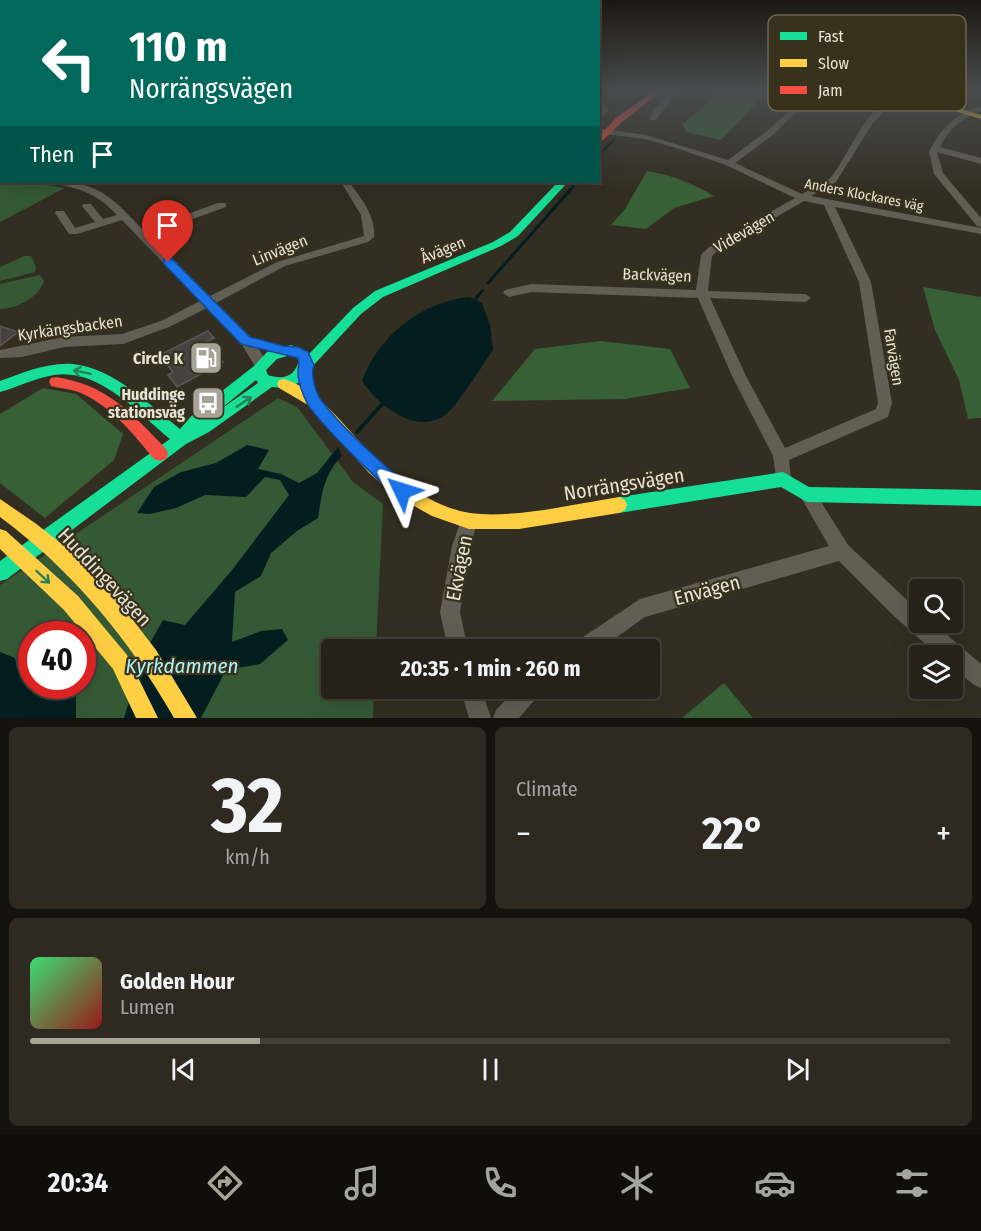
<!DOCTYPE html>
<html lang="en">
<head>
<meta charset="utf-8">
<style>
  :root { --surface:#262219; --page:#2e2a22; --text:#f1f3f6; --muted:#a4a4a2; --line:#423f38; --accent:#a7a396 }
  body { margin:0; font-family:"Fira Sans Condensed",sans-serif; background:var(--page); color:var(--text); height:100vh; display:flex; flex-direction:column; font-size:22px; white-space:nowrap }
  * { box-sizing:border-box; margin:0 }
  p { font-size:20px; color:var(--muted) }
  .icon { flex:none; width:33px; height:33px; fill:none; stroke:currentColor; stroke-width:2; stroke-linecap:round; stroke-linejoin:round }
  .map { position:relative; height:718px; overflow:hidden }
  .sheet { display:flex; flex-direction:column; gap:9px; padding:9px; background:#15130e; flex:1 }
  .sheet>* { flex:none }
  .guide { position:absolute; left:0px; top:0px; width:600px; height:183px; box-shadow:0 6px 24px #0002,0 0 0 2px var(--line); background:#00695c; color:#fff; overflow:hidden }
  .buttons { position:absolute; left:909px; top:579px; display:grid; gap:12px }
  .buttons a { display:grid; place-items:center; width:54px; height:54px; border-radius:6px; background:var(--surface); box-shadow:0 6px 24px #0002,0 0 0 2px var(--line); font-size:30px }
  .speed { position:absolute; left:18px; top:621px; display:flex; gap:12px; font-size:30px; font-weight:700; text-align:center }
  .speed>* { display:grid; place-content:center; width:78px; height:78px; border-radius:50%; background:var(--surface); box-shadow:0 6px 24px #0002,0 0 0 2px var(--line); line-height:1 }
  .speed .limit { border:9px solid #d22; background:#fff; color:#111 }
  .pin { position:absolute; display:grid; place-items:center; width:51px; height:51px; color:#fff; margin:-62px -26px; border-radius:50% 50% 50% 0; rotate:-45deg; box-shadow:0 0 6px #0007 }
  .pin .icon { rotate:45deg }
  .me { position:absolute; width:66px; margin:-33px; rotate:311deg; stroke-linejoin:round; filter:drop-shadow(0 0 4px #0008) }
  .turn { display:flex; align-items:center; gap:21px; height:126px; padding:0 30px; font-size:27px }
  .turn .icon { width:78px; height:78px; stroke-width:2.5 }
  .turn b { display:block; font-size:42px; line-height:51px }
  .then { display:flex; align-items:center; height:57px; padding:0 30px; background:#0003; gap:12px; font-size:22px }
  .big { font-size:45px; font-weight:700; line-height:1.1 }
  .sheet .widget { flex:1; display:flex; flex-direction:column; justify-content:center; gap:9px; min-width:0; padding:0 21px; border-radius:9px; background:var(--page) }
  .sheet .dial { align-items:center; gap:0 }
  .dial b { font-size:78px; line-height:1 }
  .song { display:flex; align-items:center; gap:18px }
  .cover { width:72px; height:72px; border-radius:9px; background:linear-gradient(135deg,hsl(140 70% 55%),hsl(0 70% 35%)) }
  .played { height:6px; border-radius:3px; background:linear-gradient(90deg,var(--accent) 25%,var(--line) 25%) }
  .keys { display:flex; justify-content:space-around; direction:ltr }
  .heat { display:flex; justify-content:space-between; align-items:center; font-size:33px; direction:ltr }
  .sheet .tiles { flex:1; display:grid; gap:9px; grid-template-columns:1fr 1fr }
  .widget:last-child { grid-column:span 2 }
  .trip { position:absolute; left:321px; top:639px; width:339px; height:60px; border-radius:6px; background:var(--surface); box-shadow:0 6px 24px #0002,0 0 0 2px var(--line); font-weight:700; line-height:60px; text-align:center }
  .menu { display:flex; height:96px; justify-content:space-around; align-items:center; background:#0f0e0a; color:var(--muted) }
  .menu .icon { width:42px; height:42px }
  .menu .on { color:var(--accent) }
  .menu b { font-size:27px; color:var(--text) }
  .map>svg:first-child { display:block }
  .green { fill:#355935; fill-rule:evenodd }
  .forest { fill:#376037 }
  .water { fill:#041e20 }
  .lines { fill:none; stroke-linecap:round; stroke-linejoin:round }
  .stream-far2 { stroke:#041e20; stroke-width:2 }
  .stream-far1 { stroke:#041e20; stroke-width:3 }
  .stream { stroke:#041e20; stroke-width:4 }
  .building { fill:#464240; stroke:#5c5856; stroke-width:1.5 }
  .street { fill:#615e54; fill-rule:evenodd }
  .fast { fill:#16e098; fill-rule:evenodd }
  .slow { fill:#ffcf43; fill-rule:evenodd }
  .jam { fill:#f24e42; fill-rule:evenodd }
  .oneway { stroke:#298053 }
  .route { fill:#1a73e8; stroke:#114b97; stroke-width:1.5 }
  .labels { text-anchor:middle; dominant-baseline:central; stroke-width:4.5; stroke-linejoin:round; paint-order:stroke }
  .far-street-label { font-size:14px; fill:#e6e2d5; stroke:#38311b }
  .street-label { font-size:16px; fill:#e6e2d5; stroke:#38311b }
  .poi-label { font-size:16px; font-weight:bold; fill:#e6e2d5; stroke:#38311b; text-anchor:end }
  .near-street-label { font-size:20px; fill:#e6e2d5; stroke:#38311b }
  .near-water-label { font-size:21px; font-style:italic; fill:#a9f1fa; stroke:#38311b }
  .key { fill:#38311b; stroke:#6c6653; stroke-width:1.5 }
  .key-label { font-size:16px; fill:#e6e2d5 }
</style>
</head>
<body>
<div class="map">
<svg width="981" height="718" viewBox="0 0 981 718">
  <rect width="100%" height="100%" fill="#322e21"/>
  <!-- green -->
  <path class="green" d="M0 177 2 182H28L65 188 0 222Z
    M24 256H31L36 267 35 272 0 281V267Z
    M40 275 44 281C39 297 17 309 0 309V284Z
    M278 398 297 407 353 482 383 504 376 649 332 650V688L374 689 373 718H0V585ZM32 634H82V686H32Z"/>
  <!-- forest -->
  <path class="forest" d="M721 91H764L752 108 721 140 686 132 683 124Z
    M647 171C672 175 692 183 714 196L674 208 646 229 611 225 625 209Z
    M923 287 981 297V418L968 419 959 380 935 330Z
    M601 341 670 349 690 388 625 399 492 401 535 349Z
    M43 388 76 394 123 434 114 460 45 518 0 483V414Z
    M724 683 753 718H682Z"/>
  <!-- water -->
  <path class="water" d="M470 297 482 303 490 325 493 350C483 364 457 407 445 415 416 436 378 405 362 381 378 336 422 301 470 297Z
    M247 445 269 450 258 469 281 474 299 483 317 473 338 447 342 456C324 474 322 493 318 518L297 531 271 553 261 576 235 592 232 642 261 631 282 629 288 640 260 664 226 670 201 718H124L142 657 163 620 185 625 232 570 289 495 280 480 265 477 246 497 205 495 176 508 150 514 137 513 154 487 181 472 216 463Z
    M0 652 15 658 18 672 23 681H31L32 686H76V718H0Z"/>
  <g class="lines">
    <!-- stream-far2 -->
    <path class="stream-far2" d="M626 111 647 91
      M598 156 614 140
      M569 191 577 182"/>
    <!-- stream-far1 -->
    <path class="stream-far1" d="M488 283 571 189
      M473 302 482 291"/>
    <!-- stream -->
    <path class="stream" d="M357 432 386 400"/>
  </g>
  <!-- building -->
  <path class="building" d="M0 326 18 332 0 346Z
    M208 331 214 338 206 342 223 362 177 387 168 375 173 372 160 355Z"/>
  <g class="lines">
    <!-- street -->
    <path class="street" d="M672 91H679L656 120H650L652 111Z
      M811 91H818L773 135 735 163 802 194C811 189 824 184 831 177 848 158 873 92 903 92V96L891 104 873 123 836 182 811 196 981 228V234L835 207 871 282 892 403 888 417 789 460 791 479 789 484 783 486 777 484 773 456 732 376 698 298 531 292 509 297 503 293 505 290 531 284 696 290 701 255 709 247 795 198 726 165 676 148 645 139 598 133V128L646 135 728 160 767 131ZM804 201 824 205 859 282 878 403 876 409 785 448 746 376 710 298 805 302 811 298 805 294 708 291 712 256 717 251Z
      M598 98 609 110 598 121V113L601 110 598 106Z
      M981 106V111C963 117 949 129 940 147L981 158V164L937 152 943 173 981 218V227L977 226 934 174 929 152C940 129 956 113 981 106Z
      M0 166 2 167V173L0 172Z
      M56 182C101 182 114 200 143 230L218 203H226V207L149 235 210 296 277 262 364 236 361 215 341 182H349C361 198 376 216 374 237L368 242 285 266 216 303 251 337 288 348 290 351 283 356 258 348 268 364 266 368H256L241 343 207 308 169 327 123 344 64 347 22 357 0 358V350L64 337 122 334 161 321 200 301 122 220 77 234H69L55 213 56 211H64L75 228 95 222 82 206 83 204H91L103 219 117 215C97 194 84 190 57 184Z
      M807 486 813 489 848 545 920 612V622H932L981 664V688L974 685 952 667V656H939L895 617 839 561 645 617 599 650H571L574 643 640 599 829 546 799 494 801 489Z
      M469 513 475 515 478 521 470 546 460 612 468 650H448L440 612 452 546 463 515Z
      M460 688H481L491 718H469Z
      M517 688H542L539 695 519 718H493L496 710Z"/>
    <!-- fast -->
    <path class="fast" d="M558 182H568L518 236 501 246 383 297 361 314 310 369 301 382 284 388 272 387 209 432 186 444 7 579 0 581V561L170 439C137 412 99 368 54 375 35 378 18 387 0 392V381C22 373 48 362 73 364 114 368 149 405 180 429L194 413 254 366 267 352 291 345 303 349 309 354 353 308 375 291 493 242 510 232ZM291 355 299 360C295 377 283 380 268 375L266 370 277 359ZM256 380 258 383 218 411Z
      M783 472 809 487 981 490V506L807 502 781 487 619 513 613 510 611 505 613 500 619 497Z"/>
    <!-- slow -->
    <path class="slow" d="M889 91H901L981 115V119Z
      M284 379C316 389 338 418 360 442 389 472 426 506 470 513 513 519 575 504 619 497L625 500 627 505 625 510 619 513 519 529H469L432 516 396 496 369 473 308 405 279 388 277 384 279 380Z
      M0 499 35 523 63 545 113 594 156 650 197 718H174C129 639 73 571 0 517Z
      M0 529 6 531 78 596 127 655 158 718H136L113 669 64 610 0 549Z"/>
    <!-- jam -->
    <path class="jam" d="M654 91H662L622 122 598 145V137L616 118Z
      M56 377C107 385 132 413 166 449L168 454 166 459 160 461 154 459C134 435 113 408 83 394 73 389 62 389 51 386L49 382 51 378Z"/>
  </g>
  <!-- one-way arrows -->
  <defs><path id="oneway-shaft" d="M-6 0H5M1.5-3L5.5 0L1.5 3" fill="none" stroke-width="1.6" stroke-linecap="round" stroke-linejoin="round" transform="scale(1.5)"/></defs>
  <g class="oneway">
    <use href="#oneway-shaft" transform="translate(82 372) rotate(-168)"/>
    <use href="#oneway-shaft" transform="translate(244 402) rotate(-34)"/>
    <use href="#oneway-shaft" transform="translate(43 577) rotate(43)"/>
  </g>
  <!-- sky -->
  <linearGradient id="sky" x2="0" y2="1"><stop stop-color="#1c1912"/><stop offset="0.47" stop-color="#494c4e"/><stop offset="1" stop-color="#494c4e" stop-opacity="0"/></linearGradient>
  <rect width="981" height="192" fill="url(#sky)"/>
  <!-- route -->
  <path class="route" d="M168 258 172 259 250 337 283 346 298 347 308 352 314 365C310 374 316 393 321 400 343 429 380 462 408 485L411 491 408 496 402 498C387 492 315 418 307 403 303 395 297 379 298 371 298 365 300 364 298 358L241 344 164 264V259Z"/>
  <!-- icons -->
  <defs>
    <symbol id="fuel-square" viewBox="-11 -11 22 22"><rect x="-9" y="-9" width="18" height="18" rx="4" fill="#a7a396" stroke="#38311b"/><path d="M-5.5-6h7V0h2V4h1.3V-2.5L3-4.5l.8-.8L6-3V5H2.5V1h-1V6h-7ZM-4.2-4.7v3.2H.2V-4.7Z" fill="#fff"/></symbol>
    <symbol id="bus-square" viewBox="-11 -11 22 22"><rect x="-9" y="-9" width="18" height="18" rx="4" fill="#a7a396" stroke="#38311b"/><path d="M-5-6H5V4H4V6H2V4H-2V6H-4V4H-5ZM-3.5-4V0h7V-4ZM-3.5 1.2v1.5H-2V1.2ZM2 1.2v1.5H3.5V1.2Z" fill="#fff"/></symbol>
  </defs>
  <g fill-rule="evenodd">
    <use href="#fuel-square" x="187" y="339" width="38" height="38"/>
    <use href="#bus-square" x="189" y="384" width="38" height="38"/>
  </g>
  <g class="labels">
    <!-- far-street labels -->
    <g class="far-street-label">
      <text transform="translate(864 195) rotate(11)">Anders Klockares väg</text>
    </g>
    <!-- street labels -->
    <g class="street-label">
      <text transform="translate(744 232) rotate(-30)">Videvägen</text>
      <text transform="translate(280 250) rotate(-22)">Linvägen</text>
      <text transform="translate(443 250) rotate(-22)">Åvägen</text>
      <text transform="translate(657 275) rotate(2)">Backvägen</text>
      <text transform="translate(70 328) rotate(-8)">Kyrkängsbacken</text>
      <text transform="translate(894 357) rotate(81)">Farvägen</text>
    </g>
    <!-- poi labels -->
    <g class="poi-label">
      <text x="183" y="358">Circle K</text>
      <text x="185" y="394">Huddinge<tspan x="185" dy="18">stationsväg</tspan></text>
    </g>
    <!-- near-street labels -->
    <g class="near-street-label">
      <text transform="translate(624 484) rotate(-9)">Norrängsvägen</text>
      <text transform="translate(459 568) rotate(-79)">Ekvägen</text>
      <text transform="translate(105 577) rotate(47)">Huddingevägen</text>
      <text transform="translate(707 590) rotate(-15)">Envägen</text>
    </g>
    <!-- near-water labels -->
    <g class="near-water-label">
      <text x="182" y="666">Kyrkdammen</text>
    </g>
  </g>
  <!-- legend -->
  <rect x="768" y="15" width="198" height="96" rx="9" class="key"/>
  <rect x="780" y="32" width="27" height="8" fill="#16e098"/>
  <rect x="780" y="59" width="27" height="8" fill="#ffcf43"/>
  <rect x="780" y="86" width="27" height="8" fill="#f24e42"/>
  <g class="key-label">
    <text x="818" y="42">Fast</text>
    <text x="818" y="69">Slow</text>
    <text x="818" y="96">Jam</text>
  </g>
</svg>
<div class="buttons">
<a><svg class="icon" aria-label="search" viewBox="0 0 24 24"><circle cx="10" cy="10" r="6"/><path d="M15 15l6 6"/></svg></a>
<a><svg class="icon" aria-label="layers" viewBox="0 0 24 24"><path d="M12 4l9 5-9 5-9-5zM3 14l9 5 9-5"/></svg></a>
</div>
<div class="speed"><div class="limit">40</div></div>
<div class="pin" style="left:168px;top:262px;background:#d93025"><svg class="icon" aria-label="arrive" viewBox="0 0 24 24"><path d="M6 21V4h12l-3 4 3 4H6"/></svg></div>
<svg class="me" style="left:402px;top:491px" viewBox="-20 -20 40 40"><path d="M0-17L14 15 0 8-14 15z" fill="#1a73e8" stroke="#fff" stroke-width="4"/></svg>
<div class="trip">20:35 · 1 min · 260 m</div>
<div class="guide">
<div class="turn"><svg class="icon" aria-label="left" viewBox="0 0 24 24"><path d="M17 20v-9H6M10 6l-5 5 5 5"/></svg><div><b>110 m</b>Norrängsvägen</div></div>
<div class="then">Then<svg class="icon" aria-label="arrive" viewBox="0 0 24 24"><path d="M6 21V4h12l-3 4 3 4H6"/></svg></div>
</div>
</div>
<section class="sheet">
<div class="tiles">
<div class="widget dial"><b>32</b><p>km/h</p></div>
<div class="widget"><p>Climate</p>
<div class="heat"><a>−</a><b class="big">22°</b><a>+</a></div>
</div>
<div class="widget">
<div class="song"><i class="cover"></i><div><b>Golden Hour</b><p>Lumen</p></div></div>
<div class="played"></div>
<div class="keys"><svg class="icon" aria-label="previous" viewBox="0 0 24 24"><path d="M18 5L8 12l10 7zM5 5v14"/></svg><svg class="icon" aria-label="pause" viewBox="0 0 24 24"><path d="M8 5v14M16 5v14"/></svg><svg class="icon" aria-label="next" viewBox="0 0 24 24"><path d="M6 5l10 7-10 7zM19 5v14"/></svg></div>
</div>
</div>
</section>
<nav class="menu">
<b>20:34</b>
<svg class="icon on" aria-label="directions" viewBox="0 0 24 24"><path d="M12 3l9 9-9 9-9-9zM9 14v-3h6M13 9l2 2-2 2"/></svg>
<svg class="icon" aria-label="music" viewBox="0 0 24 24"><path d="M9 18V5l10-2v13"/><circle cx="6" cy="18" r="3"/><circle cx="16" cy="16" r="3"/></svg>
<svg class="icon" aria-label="phone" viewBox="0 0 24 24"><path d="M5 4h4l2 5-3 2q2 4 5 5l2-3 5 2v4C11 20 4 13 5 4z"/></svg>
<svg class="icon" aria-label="climate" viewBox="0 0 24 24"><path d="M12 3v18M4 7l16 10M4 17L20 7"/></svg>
<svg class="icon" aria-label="car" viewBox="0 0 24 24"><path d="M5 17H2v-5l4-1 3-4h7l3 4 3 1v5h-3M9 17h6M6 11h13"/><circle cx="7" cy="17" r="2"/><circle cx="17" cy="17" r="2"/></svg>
<svg class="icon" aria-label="filters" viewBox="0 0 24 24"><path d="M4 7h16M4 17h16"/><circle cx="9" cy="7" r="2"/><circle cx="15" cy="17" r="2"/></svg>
</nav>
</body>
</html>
